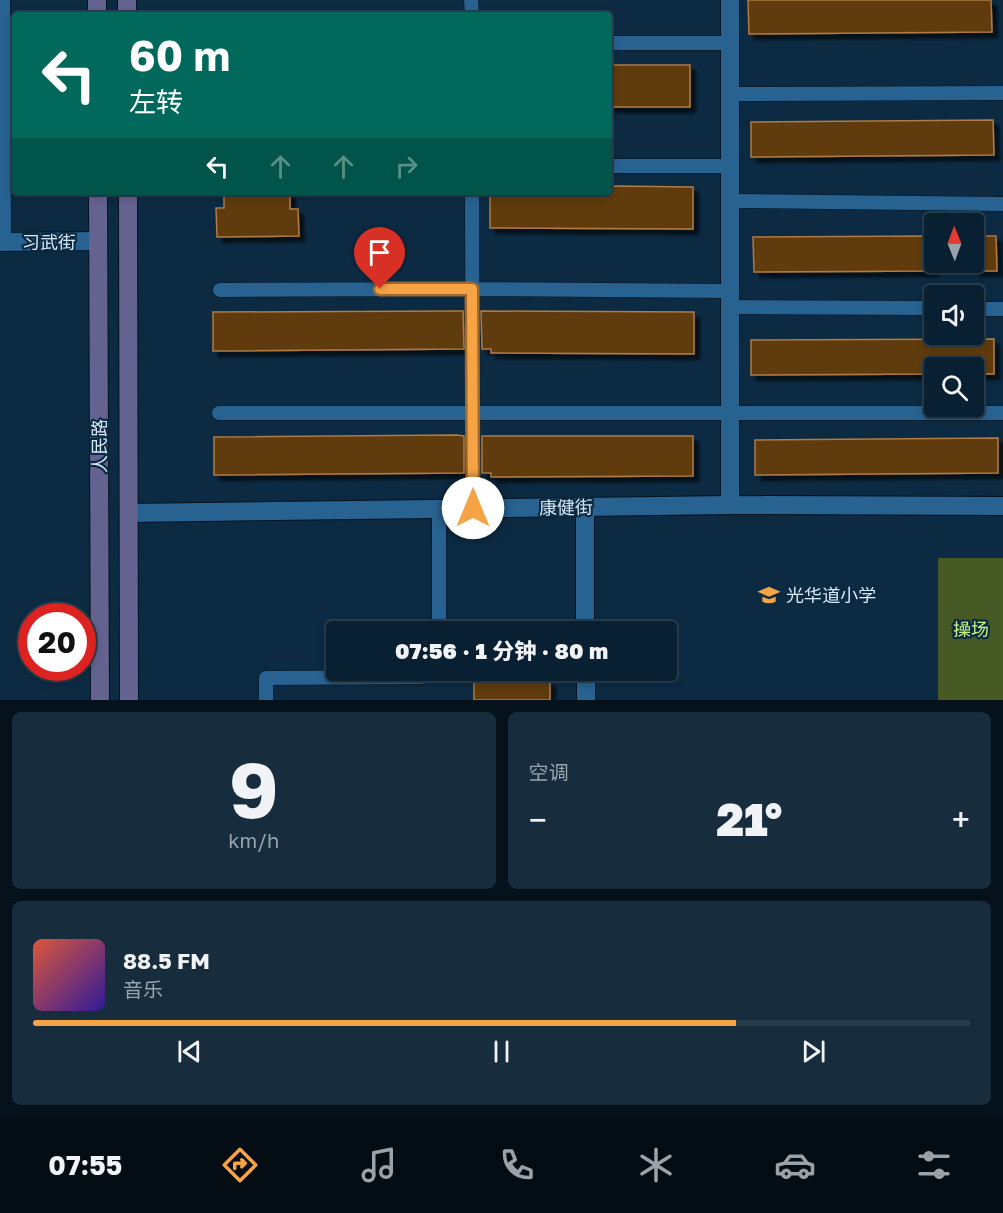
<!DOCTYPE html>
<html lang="zh">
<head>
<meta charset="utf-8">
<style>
  :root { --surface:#092032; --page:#172d3e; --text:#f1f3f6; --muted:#99a3ac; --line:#293e4d; --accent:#f5a345 }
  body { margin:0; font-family:"Golos Text","Noto Sans SC",sans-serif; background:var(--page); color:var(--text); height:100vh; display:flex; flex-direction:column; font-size:22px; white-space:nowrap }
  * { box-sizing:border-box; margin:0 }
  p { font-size:20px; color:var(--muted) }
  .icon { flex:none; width:33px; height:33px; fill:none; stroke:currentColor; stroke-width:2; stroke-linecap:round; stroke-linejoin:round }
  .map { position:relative; height:700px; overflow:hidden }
  .details { display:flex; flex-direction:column; gap:12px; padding:12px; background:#05121c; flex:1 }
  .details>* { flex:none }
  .banner { position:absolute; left:12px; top:12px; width:600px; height:183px; border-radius:6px; box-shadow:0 3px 9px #0003,0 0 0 2px var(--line); background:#00695c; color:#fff; overflow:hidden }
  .needle { width:39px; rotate:359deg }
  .fabs { position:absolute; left:924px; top:213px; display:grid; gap:12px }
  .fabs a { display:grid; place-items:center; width:60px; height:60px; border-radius:6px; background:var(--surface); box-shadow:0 3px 9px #0003,0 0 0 2px var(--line); font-size:30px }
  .speed { position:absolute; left:18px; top:603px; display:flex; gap:12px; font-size:30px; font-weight:700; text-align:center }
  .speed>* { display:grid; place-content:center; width:78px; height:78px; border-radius:50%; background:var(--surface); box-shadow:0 3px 9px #0003,0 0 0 2px var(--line); line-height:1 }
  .speed .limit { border:9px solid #d22; background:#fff; color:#111 }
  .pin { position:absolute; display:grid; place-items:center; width:51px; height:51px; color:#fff; margin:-62px -26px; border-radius:50% 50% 50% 0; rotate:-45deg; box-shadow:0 0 6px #0007 }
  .pin .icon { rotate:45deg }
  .me { position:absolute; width:66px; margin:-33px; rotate:0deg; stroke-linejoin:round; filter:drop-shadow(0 0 4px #0008) }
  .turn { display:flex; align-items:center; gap:21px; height:126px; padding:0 18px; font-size:27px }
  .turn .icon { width:78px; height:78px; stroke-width:2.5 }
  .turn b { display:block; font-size:42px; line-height:51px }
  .lanes { display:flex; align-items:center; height:57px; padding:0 18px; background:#0003; justify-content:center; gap:30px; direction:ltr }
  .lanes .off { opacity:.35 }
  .big { font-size:45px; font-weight:800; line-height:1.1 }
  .details .card { flex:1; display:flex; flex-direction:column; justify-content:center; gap:9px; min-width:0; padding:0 21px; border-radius:9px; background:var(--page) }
  .details .dial { align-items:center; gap:0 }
  .dial b { font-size:78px; line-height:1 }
  .song { display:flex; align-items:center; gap:18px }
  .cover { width:72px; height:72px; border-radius:9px; background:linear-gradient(135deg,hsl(10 70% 55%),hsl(250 70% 35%)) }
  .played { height:6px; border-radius:3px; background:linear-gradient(90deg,var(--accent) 75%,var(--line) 75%) }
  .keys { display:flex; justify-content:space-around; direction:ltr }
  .heat { display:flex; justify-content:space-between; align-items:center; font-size:33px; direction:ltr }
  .details .tiles { flex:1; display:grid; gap:12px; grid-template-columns:1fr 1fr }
  .card:last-child { grid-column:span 2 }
  .trip { position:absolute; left:326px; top:621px; width:351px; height:60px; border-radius:6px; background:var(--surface); box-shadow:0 3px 9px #0003,0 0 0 2px var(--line); font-weight:800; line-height:60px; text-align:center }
  .menu { display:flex; height:96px; justify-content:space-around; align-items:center; background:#040d14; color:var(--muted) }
  .menu .icon { width:42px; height:42px }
  .menu .current { color:var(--accent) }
  .menu b { font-size:27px; color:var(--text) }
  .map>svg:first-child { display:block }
  .green { fill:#475a25 }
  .building { fill:#5f3a0d; stroke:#af7b44; stroke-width:1.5; filter:url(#shadow) }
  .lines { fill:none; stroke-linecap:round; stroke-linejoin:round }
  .service-casing { stroke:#031321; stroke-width:15 }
  .minor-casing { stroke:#031321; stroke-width:20 }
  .secondary-casing { stroke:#031321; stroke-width:20 }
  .service { stroke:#286291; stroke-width:14 }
  .minor { stroke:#286291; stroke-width:18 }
  .secondary { stroke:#64628f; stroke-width:18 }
  .route-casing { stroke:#9f6a2d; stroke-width:15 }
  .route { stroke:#f5a345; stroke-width:10 }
  .labels { text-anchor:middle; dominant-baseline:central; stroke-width:4.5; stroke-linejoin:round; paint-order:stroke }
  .street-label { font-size:18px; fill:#d7e9f9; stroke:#0c2b43 }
  .poi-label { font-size:18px; fill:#d7e9f9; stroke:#0c2b43; text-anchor:start }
  .park-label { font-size:18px; fill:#c9f581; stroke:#0c2b43 }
</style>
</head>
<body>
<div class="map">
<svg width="1003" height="700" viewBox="0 0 1003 700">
  <defs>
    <filter id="shadow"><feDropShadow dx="5.5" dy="5.5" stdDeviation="1.5" flood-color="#0009"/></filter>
  </defs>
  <rect width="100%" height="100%" fill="#0c2b43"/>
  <!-- green -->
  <path class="green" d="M938 558H1003V700H938Z"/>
  <!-- building -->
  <path class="building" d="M748 0H991L992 32 749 34Z
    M609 65H690V107H609Z
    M993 120 994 155 751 157V122Z
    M609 186 693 187V229L490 228V192H609Z
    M290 192V209H298L299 236 217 237 216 208H224V193Z
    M934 236V271L754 272 753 237Z
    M974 236H996L997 271H974Z
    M456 311H463L464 349 213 351V312Z
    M481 311 694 312V354L491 353V349H482Z
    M994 339V374H974V368H934V374L751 375V340Z
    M456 435 464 436V473L214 475V437Z
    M482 436H693V476L491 477V473H482Z
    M998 438V473L755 475V440Z
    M550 681V700H474V682Z"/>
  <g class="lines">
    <defs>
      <path id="service" d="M3 0 4 242
        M471 0 472 15
        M609 43H730
        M730 94 1003 93
        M609 166H730
        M472 192 473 508
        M730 201 1003 204
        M220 290 472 289 730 291
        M730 307 934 308
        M974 309H1003
        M219 413H1003
        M439 509V632
        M266 700V678L421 677 433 670"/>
      <path id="minor" d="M0 242 98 241
        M730 505V0
        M585 507V632
        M129 513 730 505 1003 506
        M586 700V670"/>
      <path id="secondary" d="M97 0V15
        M127 0V15
        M98 192 100 700
        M128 192 129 700"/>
    </defs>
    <!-- service casing -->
    <use href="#service" class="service-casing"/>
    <!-- minor casing -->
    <use href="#minor" class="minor-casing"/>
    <!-- secondary casing -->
    <use href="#secondary" class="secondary-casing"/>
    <!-- service -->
    <use href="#service" class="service"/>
    <!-- minor -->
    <use href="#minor" class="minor"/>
    <!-- secondary -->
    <use href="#secondary" class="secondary"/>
  </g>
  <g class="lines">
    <defs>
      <path id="route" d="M380 289H472L473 508"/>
    </defs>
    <!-- route casing -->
    <use href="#route" class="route-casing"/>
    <!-- route -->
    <use href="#route" class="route"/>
  </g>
  <!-- icons -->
  <defs>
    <symbol id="school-bare" viewBox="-9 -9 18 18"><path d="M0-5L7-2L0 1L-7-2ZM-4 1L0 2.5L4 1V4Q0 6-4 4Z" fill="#f5a345" stroke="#0c2b43" stroke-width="2.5" paint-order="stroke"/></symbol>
  </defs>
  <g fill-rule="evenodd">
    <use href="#school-bare" x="754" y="580" width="30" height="30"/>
  </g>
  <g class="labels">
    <!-- street labels -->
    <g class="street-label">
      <text x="49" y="242">习武街</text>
      <text transform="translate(99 446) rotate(-90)">人民路</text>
      <text transform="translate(566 507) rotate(-1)">康健街</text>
    </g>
    <!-- poi labels -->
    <g class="poi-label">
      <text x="786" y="595">光华道小学</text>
    </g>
    <!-- park labels -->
    <g class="park-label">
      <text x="971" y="629">操场</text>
    </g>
  </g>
</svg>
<div class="fabs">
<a><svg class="needle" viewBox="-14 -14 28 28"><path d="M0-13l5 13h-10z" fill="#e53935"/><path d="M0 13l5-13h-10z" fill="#99a3ac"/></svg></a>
<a><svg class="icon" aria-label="sound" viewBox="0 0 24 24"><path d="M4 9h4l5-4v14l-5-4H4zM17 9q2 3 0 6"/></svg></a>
<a><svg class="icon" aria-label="search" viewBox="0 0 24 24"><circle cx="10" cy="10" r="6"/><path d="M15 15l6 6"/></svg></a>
</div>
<div class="speed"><div class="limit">20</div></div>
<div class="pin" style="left:380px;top:289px;background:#d93025"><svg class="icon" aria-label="arrive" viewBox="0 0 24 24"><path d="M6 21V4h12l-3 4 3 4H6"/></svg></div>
<svg class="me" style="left:473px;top:508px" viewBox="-20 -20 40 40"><circle r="19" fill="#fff"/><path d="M0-13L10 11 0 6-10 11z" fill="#f5a345"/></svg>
<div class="trip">07:56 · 1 分钟 · 80 m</div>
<div class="banner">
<div class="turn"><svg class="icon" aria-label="left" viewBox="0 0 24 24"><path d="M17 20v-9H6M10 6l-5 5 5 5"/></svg><div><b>60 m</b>左转</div></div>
<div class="lanes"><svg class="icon" aria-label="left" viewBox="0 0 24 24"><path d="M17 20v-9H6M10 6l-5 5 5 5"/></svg><svg class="icon off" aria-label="ahead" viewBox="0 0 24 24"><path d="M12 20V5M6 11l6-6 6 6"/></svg><svg class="icon off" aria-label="ahead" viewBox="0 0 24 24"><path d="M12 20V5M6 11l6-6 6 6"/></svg><svg class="icon off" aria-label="right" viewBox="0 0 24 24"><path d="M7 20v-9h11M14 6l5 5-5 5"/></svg></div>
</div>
</div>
<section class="details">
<div class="tiles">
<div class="card dial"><b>9</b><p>km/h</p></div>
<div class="card"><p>空调</p>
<div class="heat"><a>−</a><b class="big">21°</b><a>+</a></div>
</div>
<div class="card">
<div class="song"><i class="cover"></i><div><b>88.5 FM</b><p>音乐</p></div></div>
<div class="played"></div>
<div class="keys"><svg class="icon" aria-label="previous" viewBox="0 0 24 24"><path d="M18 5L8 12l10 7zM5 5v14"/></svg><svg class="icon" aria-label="pause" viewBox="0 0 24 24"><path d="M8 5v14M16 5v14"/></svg><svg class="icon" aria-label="next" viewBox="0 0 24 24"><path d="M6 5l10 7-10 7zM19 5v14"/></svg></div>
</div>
</div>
</section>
<nav class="menu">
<b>07:55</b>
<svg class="icon current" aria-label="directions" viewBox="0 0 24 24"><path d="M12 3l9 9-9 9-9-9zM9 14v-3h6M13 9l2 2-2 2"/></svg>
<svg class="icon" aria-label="music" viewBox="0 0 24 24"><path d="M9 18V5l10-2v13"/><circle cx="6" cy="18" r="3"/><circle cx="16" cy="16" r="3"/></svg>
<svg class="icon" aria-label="phone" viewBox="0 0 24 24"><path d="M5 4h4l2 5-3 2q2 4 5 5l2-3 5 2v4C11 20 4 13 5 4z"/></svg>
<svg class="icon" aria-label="climate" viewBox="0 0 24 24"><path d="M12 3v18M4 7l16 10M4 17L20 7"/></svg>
<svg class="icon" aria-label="car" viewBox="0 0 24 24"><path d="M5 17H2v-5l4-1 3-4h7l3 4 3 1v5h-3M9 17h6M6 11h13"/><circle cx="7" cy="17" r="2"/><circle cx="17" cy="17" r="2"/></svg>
<svg class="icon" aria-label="filters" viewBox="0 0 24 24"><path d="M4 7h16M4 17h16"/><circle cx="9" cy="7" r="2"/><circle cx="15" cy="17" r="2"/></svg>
</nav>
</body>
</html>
